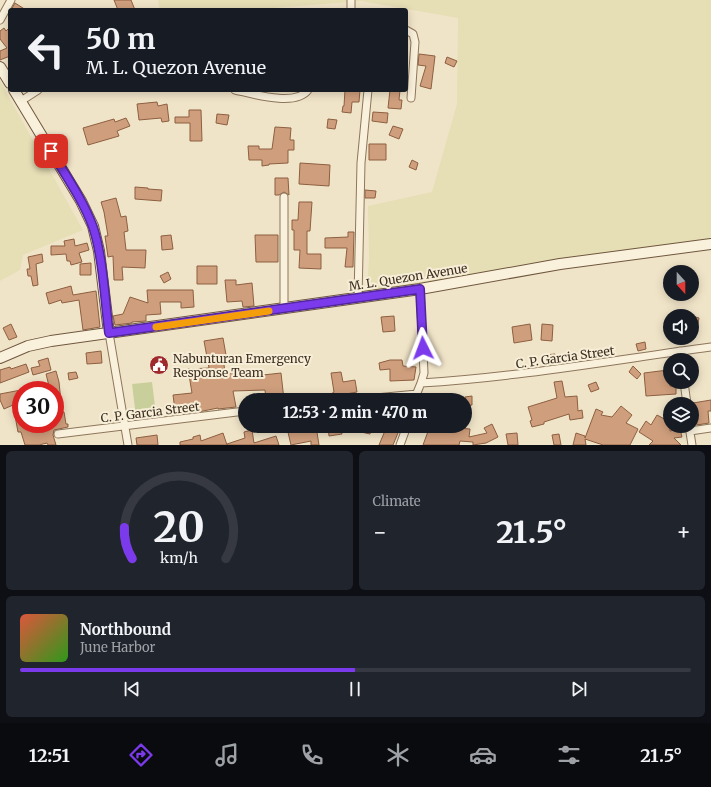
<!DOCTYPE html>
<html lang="en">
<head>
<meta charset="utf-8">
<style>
  :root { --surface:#171b24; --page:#20242c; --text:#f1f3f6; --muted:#9ea1a6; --line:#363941; --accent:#7c3aed }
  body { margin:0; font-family:Merriweather,serif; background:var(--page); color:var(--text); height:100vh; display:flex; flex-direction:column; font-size:15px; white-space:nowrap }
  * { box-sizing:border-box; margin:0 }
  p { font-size:13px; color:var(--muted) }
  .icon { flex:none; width:22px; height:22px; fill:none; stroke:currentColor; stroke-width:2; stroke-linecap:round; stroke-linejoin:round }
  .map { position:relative; height:445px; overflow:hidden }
  .side { display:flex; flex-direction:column; gap:6px; padding:6px; background:#0d0f14; flex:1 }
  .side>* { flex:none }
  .hud { position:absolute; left:8px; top:8px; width:400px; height:84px; border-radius:4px; box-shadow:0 2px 10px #0003; background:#171b24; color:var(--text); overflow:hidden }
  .needle { width:26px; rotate:159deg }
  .fabs { position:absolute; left:663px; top:265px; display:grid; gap:8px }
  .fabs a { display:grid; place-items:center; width:36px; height:36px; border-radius:50%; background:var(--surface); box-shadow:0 2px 10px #0003; font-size:20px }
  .speed { position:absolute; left:12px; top:381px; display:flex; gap:8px; font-size:20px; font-weight:700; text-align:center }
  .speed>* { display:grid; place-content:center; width:52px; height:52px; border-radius:50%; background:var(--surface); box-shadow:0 2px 10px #0003; line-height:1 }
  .speed .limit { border:6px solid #d22; background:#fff; color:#111 }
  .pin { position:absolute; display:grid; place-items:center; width:34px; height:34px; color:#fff; margin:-17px; border-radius:8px; box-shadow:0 2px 6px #0006 }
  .me { position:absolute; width:44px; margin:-22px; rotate:357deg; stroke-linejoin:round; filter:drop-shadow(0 0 3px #0008) }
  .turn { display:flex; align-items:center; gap:14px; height:84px; padding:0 12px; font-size:18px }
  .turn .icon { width:52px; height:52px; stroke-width:2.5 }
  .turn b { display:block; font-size:28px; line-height:34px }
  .big { font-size:30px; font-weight:800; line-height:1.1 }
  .side .widget { flex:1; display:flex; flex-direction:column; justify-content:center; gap:6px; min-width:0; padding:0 14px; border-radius:6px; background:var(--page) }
  .side .dial { align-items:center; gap:0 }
  .dial svg { height:104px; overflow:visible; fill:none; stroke:var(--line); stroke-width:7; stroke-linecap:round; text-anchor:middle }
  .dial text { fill:var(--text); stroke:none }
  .song { display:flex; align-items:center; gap:12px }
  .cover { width:48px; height:48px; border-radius:6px; background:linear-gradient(135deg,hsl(10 70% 55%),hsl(110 70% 35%)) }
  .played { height:4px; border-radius:2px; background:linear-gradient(90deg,var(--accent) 50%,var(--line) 50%) }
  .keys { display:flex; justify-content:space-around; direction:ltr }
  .heat { display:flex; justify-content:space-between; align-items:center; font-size:22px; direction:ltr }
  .side .tiles { flex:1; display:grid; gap:6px; grid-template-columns:1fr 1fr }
  .widget:last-child { grid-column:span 2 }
  .trip { position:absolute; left:238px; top:393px; width:234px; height:40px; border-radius:20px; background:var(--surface); box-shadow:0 2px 10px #0003; font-weight:800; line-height:40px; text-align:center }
  .menu { display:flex; height:64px; justify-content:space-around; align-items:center; background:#090b0e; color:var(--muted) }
  .menu .icon { width:28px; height:28px }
  .menu .selected { color:var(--accent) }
  .menu b { font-size:18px; color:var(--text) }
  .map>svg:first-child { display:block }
  .farmland { fill:#e6deb5 }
  .green { fill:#c9cf9b }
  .building { fill:#cf9f7d; stroke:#8d5f41 }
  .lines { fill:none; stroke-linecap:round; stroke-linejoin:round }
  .street-casing { stroke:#8d765c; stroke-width:9 }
  .secondary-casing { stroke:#6f573f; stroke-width:12 }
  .street { stroke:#faf1dc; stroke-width:7 }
  .secondary { stroke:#faf1dc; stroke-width:10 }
  .route-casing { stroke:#51269a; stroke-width:10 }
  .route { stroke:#7c3aed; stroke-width:7 }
  .slow { stroke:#f59e0b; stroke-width:7 }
  .labels { text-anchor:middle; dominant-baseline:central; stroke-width:4; stroke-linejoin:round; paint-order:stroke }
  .street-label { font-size:12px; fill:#3d2e20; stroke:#f7eed8 }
  .poi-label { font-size:12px; fill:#3d2e20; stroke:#f7eed8; text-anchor:start }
</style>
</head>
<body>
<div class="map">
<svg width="711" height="445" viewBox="0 0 711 445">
  <rect width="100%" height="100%" fill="#f0e4c8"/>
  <!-- farmland -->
  <path class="farmland" d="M158 0H711V239L367 291 369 258 368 206 432 192 457 104 458 18 361 1 247 10H160Z
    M0 81 83 230 23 255 20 270 0 281Z"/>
  <!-- green -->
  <path class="green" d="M152 382 156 414 136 417 132 384Z"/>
  <!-- building -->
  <path class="building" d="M114 0H131L135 10H118Z
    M15 3 26 10H11Z
    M10 27V56L0 60V51L7 48 0 39V31L4 28 6 31Z
    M419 54 435 56 431 89 420 86 426 66 418 65Z
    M447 57 457 61 454 67 445 63Z
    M345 90H360L359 102H352L351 113 342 112 343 106H344Z
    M390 90H400L399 100H402L401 109 388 108Z
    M157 102 158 106 167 104 169 121 162 122 161 118 139 120 137 104Z
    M189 110H201L202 141H190V123H175V117H189Z
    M373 112 388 113 387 123 372 121Z
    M217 114 229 115 227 125 216 123Z
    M126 118 130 126 117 131 119 136 88 145 83 128 114 119 115 122Z
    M328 119 337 120 335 129 327 128Z
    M393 126 403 129 399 139 389 135Z
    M275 127 291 128 290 140H294V150H288V163L269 164V165L262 166V160H249L248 146H259V149H272Z
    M369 144H386V160H369Z
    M412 160 418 163 416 170 409 167Z
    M300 163 330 165 329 186 299 184Z
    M275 178H288L289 195 284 192 279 195H275Z
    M135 187 148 188V189L162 190 161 201 135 199Z
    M365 190 376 191 375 198H365Z
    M116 198 121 217 126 216 128 231 124 232 126 250H146L145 268 122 267 123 280H114L113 256 108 257 105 236H108L104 212 101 202Z
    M299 202H312L310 231H307V254H321V269L299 268 300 250H294V230H292V220H298Z
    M348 232H354L353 267H345L347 248H325V238L348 237Z
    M171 235 173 249 162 250 161 236Z
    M255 235H278V262H256Z
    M74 239 75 246 87 243 89 250 79 253 82 262 71 265 70 261H67L66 254 51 255V246H65L64 241Z
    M42 254 43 262 36 264 38 285 33 286 31 276H28L27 269H30L28 257Z
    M91 263V275H80V264Z
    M197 266H217V284H197Z
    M168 272 171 279 164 283 160 276Z
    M225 280H236V285L252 283 254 306 243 307 242 301 227 302Z
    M71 286 73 295 96 291 100 327 83 330 79 300 62 303 61 300 49 304 46 293Z
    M147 290H193L194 307 181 308V302H160L161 314 146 315V321L132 322V323L115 325 113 316 123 314 130 297 148 303Z
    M394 316 395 331 383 332 381 317Z
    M692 316 699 318 695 338 692 337Z
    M11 324 17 337 9 340 3 328Z
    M530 324 532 340 514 343 512 327Z
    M542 324 553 325 552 341 541 340Z
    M223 338 226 355 223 356 225 373 254 372V376L281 373 284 400H266L265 390 233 391 236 407 218 409V408L198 412 197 408 175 410 173 395 192 393 188 369 209 368 204 341Z
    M645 342 646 349 638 351 636 344Z
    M101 351 102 363 87 364 86 353Z
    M555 354 556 364 546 365 545 355Z
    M48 358 51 370 33 375 31 368 40 366 38 361Z
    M390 360H402L403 366 416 367 414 380 390 381V369L380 370 379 363Z
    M26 364 29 372 0 383V370L10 367 11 369Z
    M633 366 641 374 637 379 629 372Z
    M668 370 670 386H676V394L646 396 644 373Z
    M56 371 59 382 62 412H64L66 424H68V427L54 430 53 435 56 445H48L47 443 39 445H25L21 432H18L13 405 4 409 0 400V394L21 390V426L30 424H55V390H50L46 374Z
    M76 372 78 378 69 380 68 373Z
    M341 372 343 382 355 380 357 392 340 395 341 397 335 400 331 394 334 392 331 373Z
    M562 381 565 397 577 396 578 411 582 410 583 418 570 420 569 414 544 422V424L532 427 530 421 532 420 528 407 557 398 554 382Z
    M596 382 599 389 591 392 588 385Z
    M472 396V405L465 406V397Z
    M711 400V411H708L709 423 697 425 693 403Z
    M621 406 632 415 626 423 638 429 630 445H603L585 439 586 445H573L576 433 585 436V438L596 409 603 412 601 415 612 417Z
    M657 415 670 422V431L680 429 682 437 674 438 681 445H649L653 441 639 432 646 421 651 425Z
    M492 424 498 437 486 443 473 445V442L460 441 459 445H423L430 426H442L441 428 457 430 458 428 470 429 469 437 487 433 484 428Z
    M295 426H316L319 445H311V441L291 445 287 428Z
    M328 426H341L342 434 329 436Z
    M363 426H372L370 434 361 432Z
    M387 426H394L400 428 393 445H379Z
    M252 430 254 443 276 436 279 445H228L227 444 245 438 244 432Z
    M223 433 227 445H180V442L193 439V437L200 435 201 441Z
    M517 433 518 445H508L506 434Z
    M559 434 561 445H554L552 435Z
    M157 435 158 445H137L136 438Z"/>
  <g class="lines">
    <defs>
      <path id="street" d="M351 0V10
        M0 20 11 0
        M406 30 413 34 415 42 411 98
        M235 90C253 94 296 107 308 90
        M21 101 38 90
        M358 298 361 163 368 90
        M284 308V197
        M109 333 128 445
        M680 351 681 360
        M684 382 687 404
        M421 383C519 377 614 360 711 347
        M355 400 417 394
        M414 400 421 383 424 373 420 289
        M689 426 692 445
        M690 431 711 428
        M58 434 245 411
        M400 445 407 426"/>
      <path id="secondary" d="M0 67 10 83
        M14 90 81 201 93 226 99 251 109 333
        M0 358 28 346 51 341 420 289 560 264 711 244"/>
    </defs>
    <!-- street casing -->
    <use href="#street" class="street-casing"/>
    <!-- secondary casing -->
    <use href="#secondary" class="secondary-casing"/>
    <!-- street -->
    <use href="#street" class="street"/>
    <!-- secondary -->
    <use href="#secondary" class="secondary"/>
  </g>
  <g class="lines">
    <defs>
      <path id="route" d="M51 151C66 176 83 200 93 227 103 257 105 301 109 333L420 289 423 348"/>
    </defs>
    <!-- route casing -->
    <use href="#route" class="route-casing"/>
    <!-- route -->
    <use href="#route" class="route"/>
    <!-- slow -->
    <path class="slow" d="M156 327 269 311"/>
  </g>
  <!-- icons -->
  <defs>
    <symbol id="civic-disc" viewBox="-11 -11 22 22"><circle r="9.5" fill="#9e2a2b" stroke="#f7eed8"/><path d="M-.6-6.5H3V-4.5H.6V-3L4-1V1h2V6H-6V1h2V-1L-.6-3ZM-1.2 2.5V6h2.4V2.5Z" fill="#fff"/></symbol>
  </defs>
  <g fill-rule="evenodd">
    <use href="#civic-disc" x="148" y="354" width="22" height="22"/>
  </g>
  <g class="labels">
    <!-- street labels -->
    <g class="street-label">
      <text transform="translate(408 277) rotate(-9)">M. L. Quezon Avenue</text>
      <text transform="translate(565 357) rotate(-8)">C. P. Garcia Street</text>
      <text transform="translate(150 412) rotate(-7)">C. P. Garcia Street</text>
    </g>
    <!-- poi labels -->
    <g class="poi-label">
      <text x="173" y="358">Nabunturan Emergency<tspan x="173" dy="14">Response Team</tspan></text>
    </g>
  </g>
</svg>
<div class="fabs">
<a><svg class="needle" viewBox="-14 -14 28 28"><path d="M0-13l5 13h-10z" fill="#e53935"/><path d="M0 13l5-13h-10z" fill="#9ea1a6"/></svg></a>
<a><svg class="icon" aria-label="sound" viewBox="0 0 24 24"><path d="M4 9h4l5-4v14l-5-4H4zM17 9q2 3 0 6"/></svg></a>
<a><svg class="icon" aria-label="search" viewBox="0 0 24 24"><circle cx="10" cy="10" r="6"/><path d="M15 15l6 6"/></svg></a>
<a><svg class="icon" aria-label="layers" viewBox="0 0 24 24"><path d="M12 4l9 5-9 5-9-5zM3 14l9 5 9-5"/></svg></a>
</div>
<div class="speed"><div class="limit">30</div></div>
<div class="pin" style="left:51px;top:151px;background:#d93025"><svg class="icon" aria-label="arrive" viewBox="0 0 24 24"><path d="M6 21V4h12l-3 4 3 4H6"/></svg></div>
<svg class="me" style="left:423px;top:348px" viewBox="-20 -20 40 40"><path d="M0-17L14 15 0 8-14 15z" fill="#7c3aed" stroke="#fff" stroke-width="4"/></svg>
<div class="trip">12:53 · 2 min · 470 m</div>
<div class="hud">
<div class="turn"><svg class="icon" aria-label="left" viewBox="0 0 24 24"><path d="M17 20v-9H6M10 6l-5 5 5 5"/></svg><div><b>50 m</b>M. L. Quezon Avenue</div></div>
</div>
</div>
<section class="side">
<div class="tiles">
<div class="widget dial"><svg viewBox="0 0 100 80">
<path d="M14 69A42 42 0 1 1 86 69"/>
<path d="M14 69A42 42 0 0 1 8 45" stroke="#7c3aed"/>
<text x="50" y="56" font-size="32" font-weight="700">20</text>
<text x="50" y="72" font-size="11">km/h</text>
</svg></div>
<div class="widget"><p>Climate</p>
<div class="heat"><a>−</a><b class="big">21.5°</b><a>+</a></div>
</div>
<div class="widget">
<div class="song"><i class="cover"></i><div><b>Northbound</b><p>June Harbor</p></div></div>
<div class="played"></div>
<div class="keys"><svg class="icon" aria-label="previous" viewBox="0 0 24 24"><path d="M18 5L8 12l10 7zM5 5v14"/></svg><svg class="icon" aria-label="pause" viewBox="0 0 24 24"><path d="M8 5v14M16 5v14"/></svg><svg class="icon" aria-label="next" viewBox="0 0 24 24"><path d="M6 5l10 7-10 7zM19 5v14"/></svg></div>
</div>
</div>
</section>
<nav class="menu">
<b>12:51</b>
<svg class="icon selected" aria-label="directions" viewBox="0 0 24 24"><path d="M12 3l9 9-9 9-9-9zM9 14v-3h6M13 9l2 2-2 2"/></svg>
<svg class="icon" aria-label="music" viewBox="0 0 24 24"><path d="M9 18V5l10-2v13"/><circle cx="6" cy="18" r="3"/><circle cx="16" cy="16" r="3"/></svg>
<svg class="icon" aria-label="phone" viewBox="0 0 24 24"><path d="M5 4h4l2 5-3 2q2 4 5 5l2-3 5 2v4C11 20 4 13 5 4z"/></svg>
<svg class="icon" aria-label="climate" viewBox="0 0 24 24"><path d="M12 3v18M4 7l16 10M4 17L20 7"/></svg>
<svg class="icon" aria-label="car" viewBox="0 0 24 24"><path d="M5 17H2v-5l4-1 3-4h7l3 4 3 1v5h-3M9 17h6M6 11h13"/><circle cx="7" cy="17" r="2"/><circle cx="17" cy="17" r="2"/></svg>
<svg class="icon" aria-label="filters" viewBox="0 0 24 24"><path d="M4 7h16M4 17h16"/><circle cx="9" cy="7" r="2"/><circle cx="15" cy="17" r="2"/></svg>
<b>21.5°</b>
</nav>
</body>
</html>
